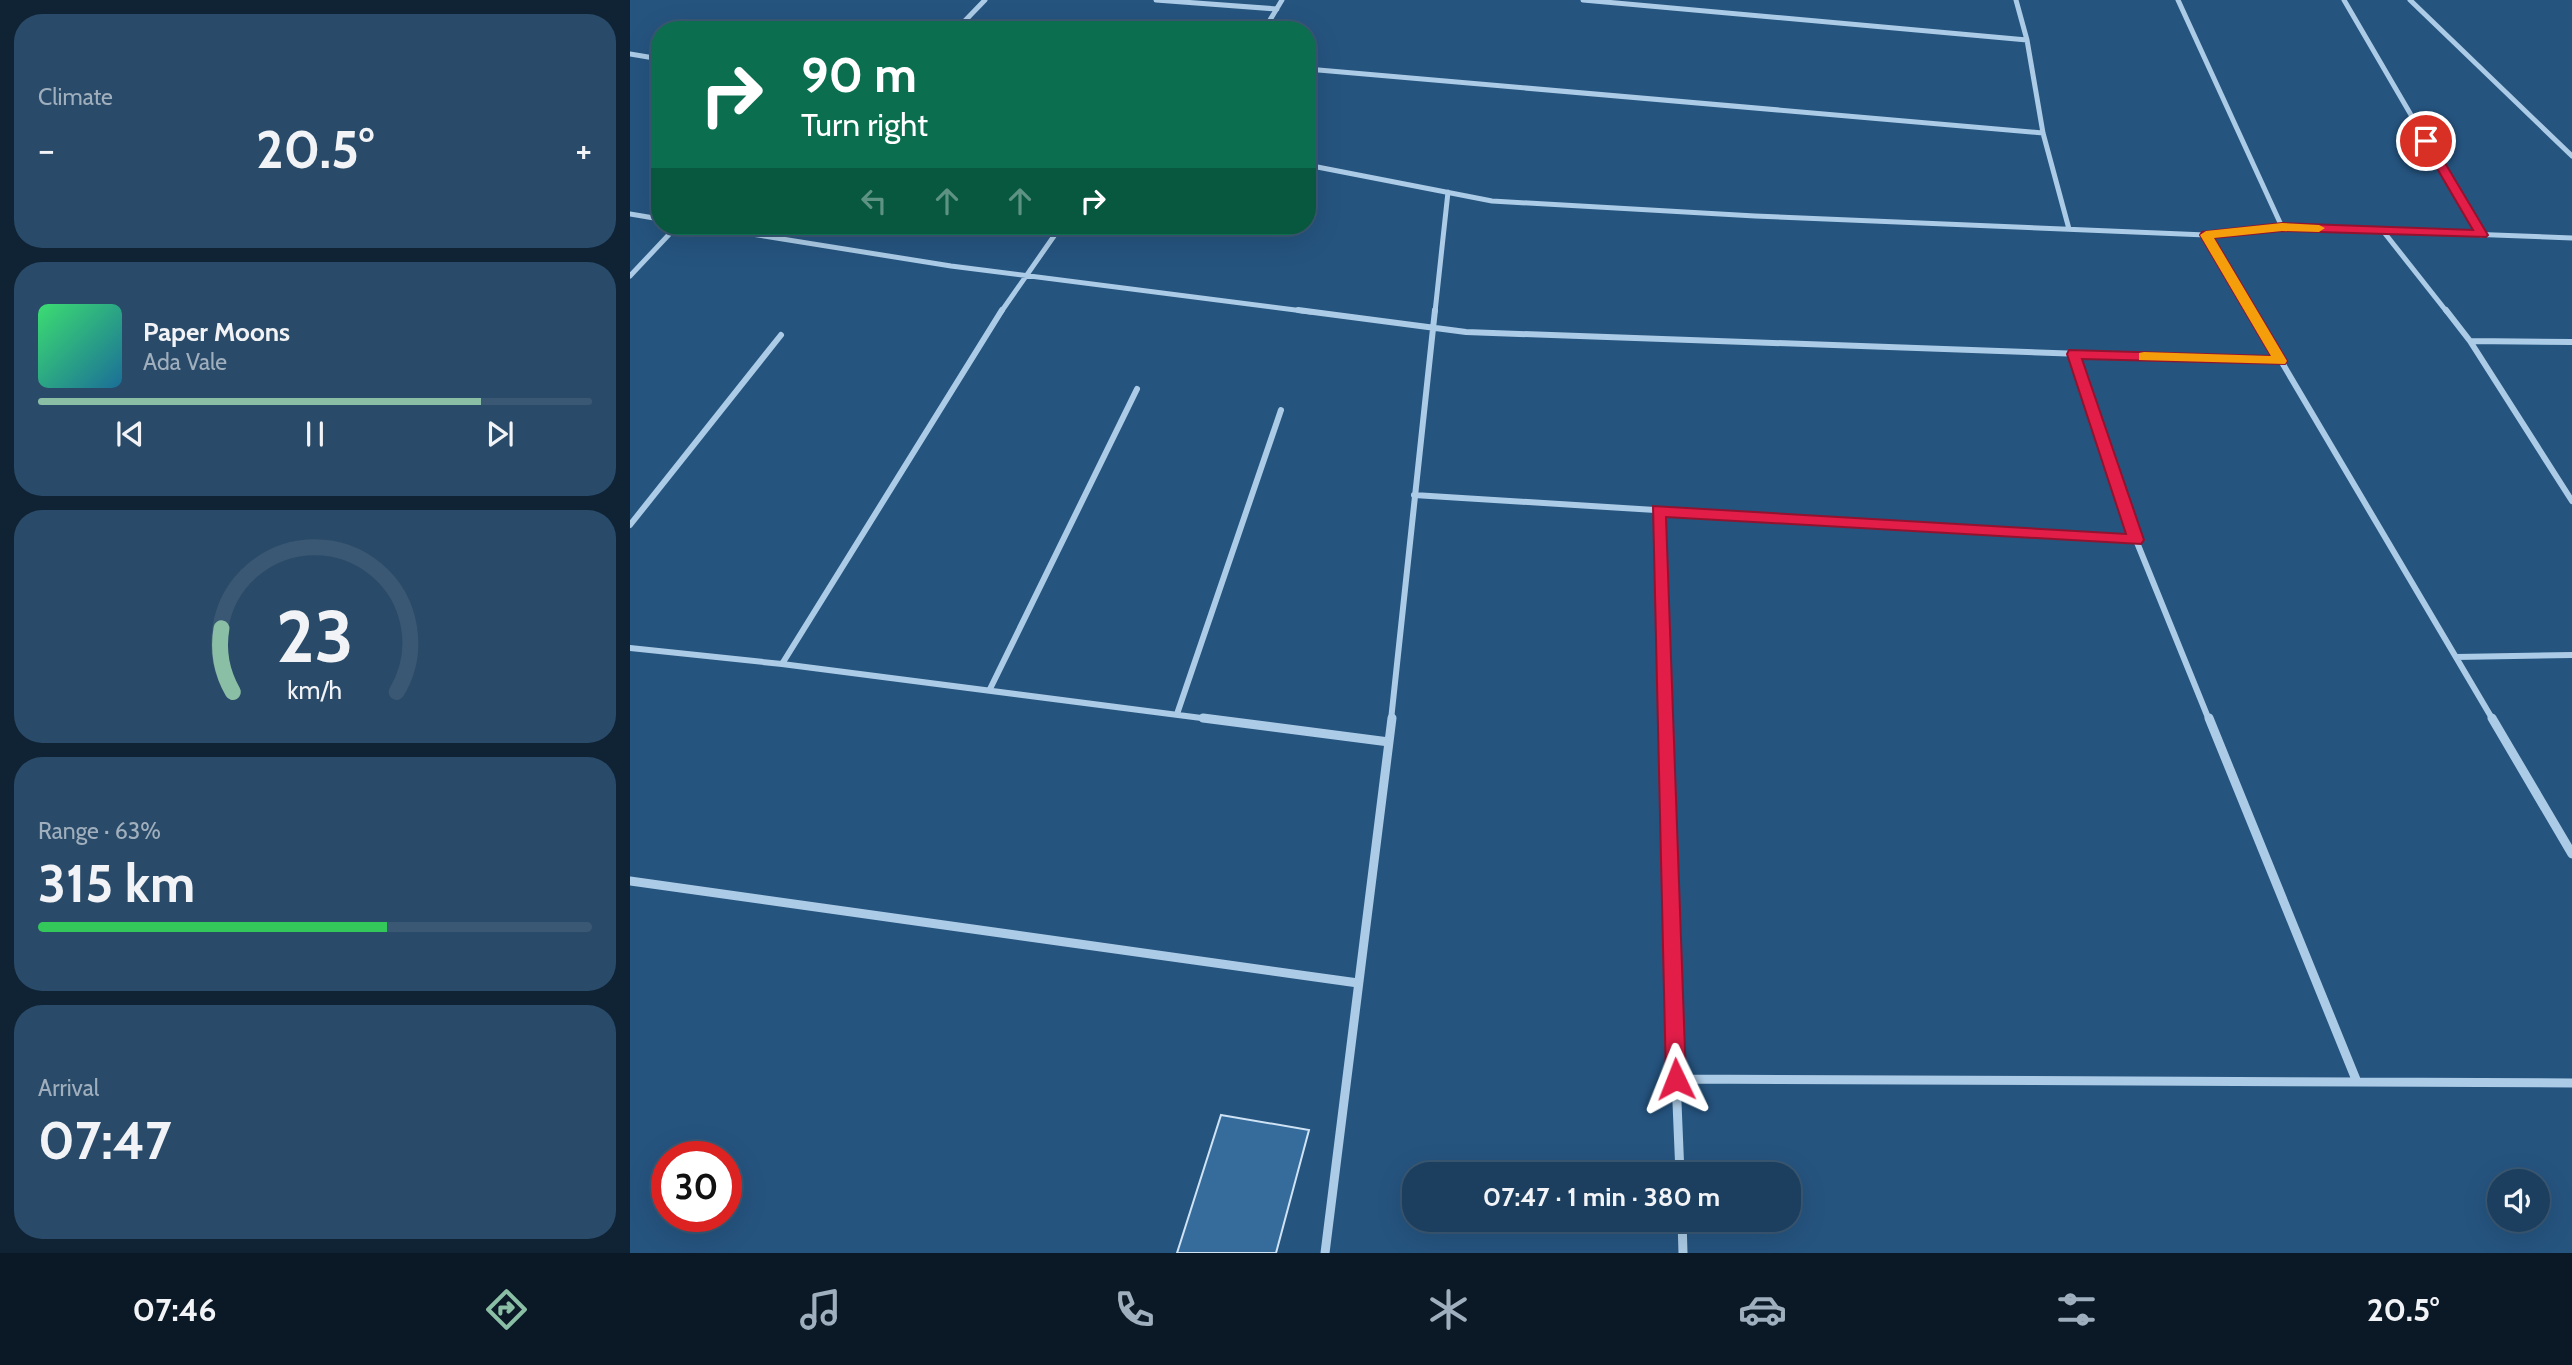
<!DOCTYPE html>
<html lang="en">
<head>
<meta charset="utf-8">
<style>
  :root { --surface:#1c3f5f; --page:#294a68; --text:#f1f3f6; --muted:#a0afbd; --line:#3a5874; --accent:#8abfa5 }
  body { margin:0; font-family:Cabin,sans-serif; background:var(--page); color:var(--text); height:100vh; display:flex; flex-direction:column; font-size:26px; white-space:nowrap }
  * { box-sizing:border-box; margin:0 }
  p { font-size:23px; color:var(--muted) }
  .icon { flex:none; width:38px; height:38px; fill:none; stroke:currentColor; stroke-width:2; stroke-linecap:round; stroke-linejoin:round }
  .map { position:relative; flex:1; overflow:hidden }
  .details { display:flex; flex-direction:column; gap:14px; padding:14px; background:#0f2334; width:630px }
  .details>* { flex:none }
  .guide { position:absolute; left:21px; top:21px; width:665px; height:214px; border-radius:28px; box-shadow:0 7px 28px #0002,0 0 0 2px var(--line); background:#0b6e4f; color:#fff; overflow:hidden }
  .buttons { position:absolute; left:1857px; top:1169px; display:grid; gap:14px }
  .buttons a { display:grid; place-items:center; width:63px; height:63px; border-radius:50%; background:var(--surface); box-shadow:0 7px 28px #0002,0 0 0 2px var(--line); font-size:35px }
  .speed { position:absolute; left:21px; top:1141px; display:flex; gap:14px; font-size:35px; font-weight:700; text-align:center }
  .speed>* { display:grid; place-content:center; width:91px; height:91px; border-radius:50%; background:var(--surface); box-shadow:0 7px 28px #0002,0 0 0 2px var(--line); line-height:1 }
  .speed .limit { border:10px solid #d22; background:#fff; color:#111 }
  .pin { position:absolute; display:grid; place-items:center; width:60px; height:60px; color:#fff; margin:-30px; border:4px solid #fff; border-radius:50%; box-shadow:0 2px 7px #0007 }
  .me { position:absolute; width:77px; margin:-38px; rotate:358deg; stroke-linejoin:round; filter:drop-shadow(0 0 5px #0008) }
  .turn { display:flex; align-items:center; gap:24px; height:147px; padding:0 35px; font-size:32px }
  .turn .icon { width:91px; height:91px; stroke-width:2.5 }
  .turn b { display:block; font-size:49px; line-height:60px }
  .lanes { display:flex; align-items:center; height:66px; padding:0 35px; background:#0003; justify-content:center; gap:35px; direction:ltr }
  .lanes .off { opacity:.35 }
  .big { font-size:52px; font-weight:800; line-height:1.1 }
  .details .widget { flex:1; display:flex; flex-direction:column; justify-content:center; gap:10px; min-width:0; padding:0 24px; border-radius:28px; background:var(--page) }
  .details .dial { align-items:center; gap:0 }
  .dial svg { height:182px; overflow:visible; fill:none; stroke:var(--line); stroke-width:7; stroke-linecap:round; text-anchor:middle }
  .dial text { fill:var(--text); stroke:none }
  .song { display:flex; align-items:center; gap:21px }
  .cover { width:84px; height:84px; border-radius:10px; background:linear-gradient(135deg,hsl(140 70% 55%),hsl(200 70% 35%)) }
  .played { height:7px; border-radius:4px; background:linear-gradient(90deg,var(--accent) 80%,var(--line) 80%) }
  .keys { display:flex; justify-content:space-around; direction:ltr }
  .heat { display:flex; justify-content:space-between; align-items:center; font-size:38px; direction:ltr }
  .charge { height:10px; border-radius:5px; background:linear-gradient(90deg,#34c759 63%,var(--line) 0) }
  .trip { position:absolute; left:772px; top:1162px; width:399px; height:70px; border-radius:28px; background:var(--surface); box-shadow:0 7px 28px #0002,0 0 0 2px var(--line); font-weight:800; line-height:70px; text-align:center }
  .menu { display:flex; height:112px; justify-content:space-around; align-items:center; background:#0b1926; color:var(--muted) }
  .menu .icon { width:49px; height:49px }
  .menu .selected { color:var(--accent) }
  .menu b { font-size:32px; color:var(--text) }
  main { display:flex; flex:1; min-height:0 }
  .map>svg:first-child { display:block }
  .building { fill:#366c9c; stroke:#cfe3f5; stroke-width:2 }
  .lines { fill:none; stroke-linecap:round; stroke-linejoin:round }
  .minor-far2 { stroke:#accbe6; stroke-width:5 }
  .minor-far1 { stroke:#accbe6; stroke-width:6 }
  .minor { stroke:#accbe6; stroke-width:9 }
  .route { fill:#e11d48; stroke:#92132f; stroke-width:2 }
  .slow { fill:#f59e0b }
</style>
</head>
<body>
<main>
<section class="details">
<div class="widget"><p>Climate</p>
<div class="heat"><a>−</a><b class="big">20.5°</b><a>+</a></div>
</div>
<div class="widget">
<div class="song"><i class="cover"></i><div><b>Paper Moons</b><p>Ada Vale</p></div></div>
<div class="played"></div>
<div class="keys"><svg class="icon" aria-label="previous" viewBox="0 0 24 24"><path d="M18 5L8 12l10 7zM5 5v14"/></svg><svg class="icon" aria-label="pause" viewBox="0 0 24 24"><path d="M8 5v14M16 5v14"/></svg><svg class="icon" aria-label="next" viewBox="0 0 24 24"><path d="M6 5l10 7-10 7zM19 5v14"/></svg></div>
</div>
<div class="widget dial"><svg viewBox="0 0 100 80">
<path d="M14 69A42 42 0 1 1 86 69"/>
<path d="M14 69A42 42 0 0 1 9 41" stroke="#8abfa5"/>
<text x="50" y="56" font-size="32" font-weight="700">23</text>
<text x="50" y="72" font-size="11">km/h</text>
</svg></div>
<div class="widget"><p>Range · 63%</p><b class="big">315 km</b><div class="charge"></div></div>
<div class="widget"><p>Arrival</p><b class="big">07:47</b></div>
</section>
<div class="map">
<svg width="1942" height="1253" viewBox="0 0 1942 1253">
  <rect width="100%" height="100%" fill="#25547f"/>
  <!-- building -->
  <path class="building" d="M591 1115 679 1130 646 1253H547Z"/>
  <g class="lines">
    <!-- minor-far2 -->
    <path class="minor-far2" d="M526 0 647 9
      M953 0 1397 40 1386 0
      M1548 0 1652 227 1576 235 1622 312
      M1714 0 1851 235
      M1780 0 1942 156
      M326 30 355 0
      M634 30 652 0
      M1397 40 1413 133 1439 229
      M0 54 30 59
      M677 69 1413 133
      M677 165 862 201 1125 216 1576 235
      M0 214 30 219
      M71 226 321 266 681 312
      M1652 227 1942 238
      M1753 231 1817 312
      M0 276 47 226
      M371 312 431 226
      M805 312 818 192"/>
    <!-- minor-far1 -->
    <path class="minor-far1" d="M668 310 836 332 1651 361
      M1621 310 1863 720
      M1816 310 1840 341 1942 342
      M1840 341 1942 501
      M784 495 1506 540 1443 354
      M1029 510 1035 720
      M0 525 151 335
      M1506 540 1579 720
      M0 648 152 664 372 310
      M1826 657 1942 655
      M152 664 587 720
      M360 689 507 389
      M547 714 651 410
      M761 720 805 310"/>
    <!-- minor -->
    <path class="minor" d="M573 718 759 742
      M1035 718 1046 1079 1727 1082 1579 718
      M1862 718 1942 854
      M0 881 728 983
      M1046 1079 1050 1174
      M1727 1082 1942 1083
      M1052 1220 1053 1253
      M695 1253 762 718"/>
  </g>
  <!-- route -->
  <path class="route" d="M1796 138 1802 141 1858 235 1856 237 1652 231 1584 238 1657 361 1655 364 1452 359 1514 540 1511 544 1036 517 1056 1079 1053 1086 1046 1089 1039 1086 1036 1079 1023 506 1496 534 1437 354 1439 350 1641 356 1570 235 1572 232 1652 223 1843 230 1791 141Z"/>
  <!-- slow -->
  <path class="slow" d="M1652 223 1689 225 1695 228 1689 232 1652 231 1584 238 1657 361 1655 364 1509 360V353L1514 352 1641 356 1570 235 1576 231Z"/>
</svg>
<div class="buttons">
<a><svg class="icon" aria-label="sound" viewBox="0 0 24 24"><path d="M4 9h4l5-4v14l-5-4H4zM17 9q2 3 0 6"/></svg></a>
</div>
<div class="speed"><div class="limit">30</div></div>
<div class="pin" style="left:1796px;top:141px;background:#d93025"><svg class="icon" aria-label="arrive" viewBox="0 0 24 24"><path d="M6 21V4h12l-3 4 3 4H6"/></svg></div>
<svg class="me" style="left:1046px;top:1079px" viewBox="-20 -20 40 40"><path d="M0-17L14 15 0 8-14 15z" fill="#e11d48" stroke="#fff" stroke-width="4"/></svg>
<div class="trip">07:47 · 1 min · 380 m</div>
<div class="guide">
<div class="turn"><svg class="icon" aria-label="right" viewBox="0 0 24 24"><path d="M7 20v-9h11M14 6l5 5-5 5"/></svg><div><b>90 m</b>Turn right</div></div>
<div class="lanes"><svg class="icon off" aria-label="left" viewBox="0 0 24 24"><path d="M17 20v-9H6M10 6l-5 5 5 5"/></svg><svg class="icon off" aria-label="ahead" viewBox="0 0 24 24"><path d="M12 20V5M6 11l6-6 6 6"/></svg><svg class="icon off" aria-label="ahead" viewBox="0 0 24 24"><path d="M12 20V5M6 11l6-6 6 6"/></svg><svg class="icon" aria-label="right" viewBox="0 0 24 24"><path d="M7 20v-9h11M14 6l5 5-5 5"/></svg></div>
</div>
</div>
</main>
<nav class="menu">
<b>07:46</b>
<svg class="icon selected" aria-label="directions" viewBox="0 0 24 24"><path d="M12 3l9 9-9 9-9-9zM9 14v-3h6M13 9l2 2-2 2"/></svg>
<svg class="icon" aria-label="music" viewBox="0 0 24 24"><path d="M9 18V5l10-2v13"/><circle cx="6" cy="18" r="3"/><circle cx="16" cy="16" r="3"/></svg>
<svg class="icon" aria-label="phone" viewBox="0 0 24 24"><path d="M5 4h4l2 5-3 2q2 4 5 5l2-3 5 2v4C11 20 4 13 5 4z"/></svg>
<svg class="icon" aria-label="climate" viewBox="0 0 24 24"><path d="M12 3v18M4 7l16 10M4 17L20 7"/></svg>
<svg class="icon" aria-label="car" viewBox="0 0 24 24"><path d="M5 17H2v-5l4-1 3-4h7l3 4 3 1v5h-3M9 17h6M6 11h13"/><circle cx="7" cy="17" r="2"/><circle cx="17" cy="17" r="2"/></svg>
<svg class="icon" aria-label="filters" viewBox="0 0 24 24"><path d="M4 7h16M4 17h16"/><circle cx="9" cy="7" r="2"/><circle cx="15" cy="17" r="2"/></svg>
<b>20.5°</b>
</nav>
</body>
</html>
